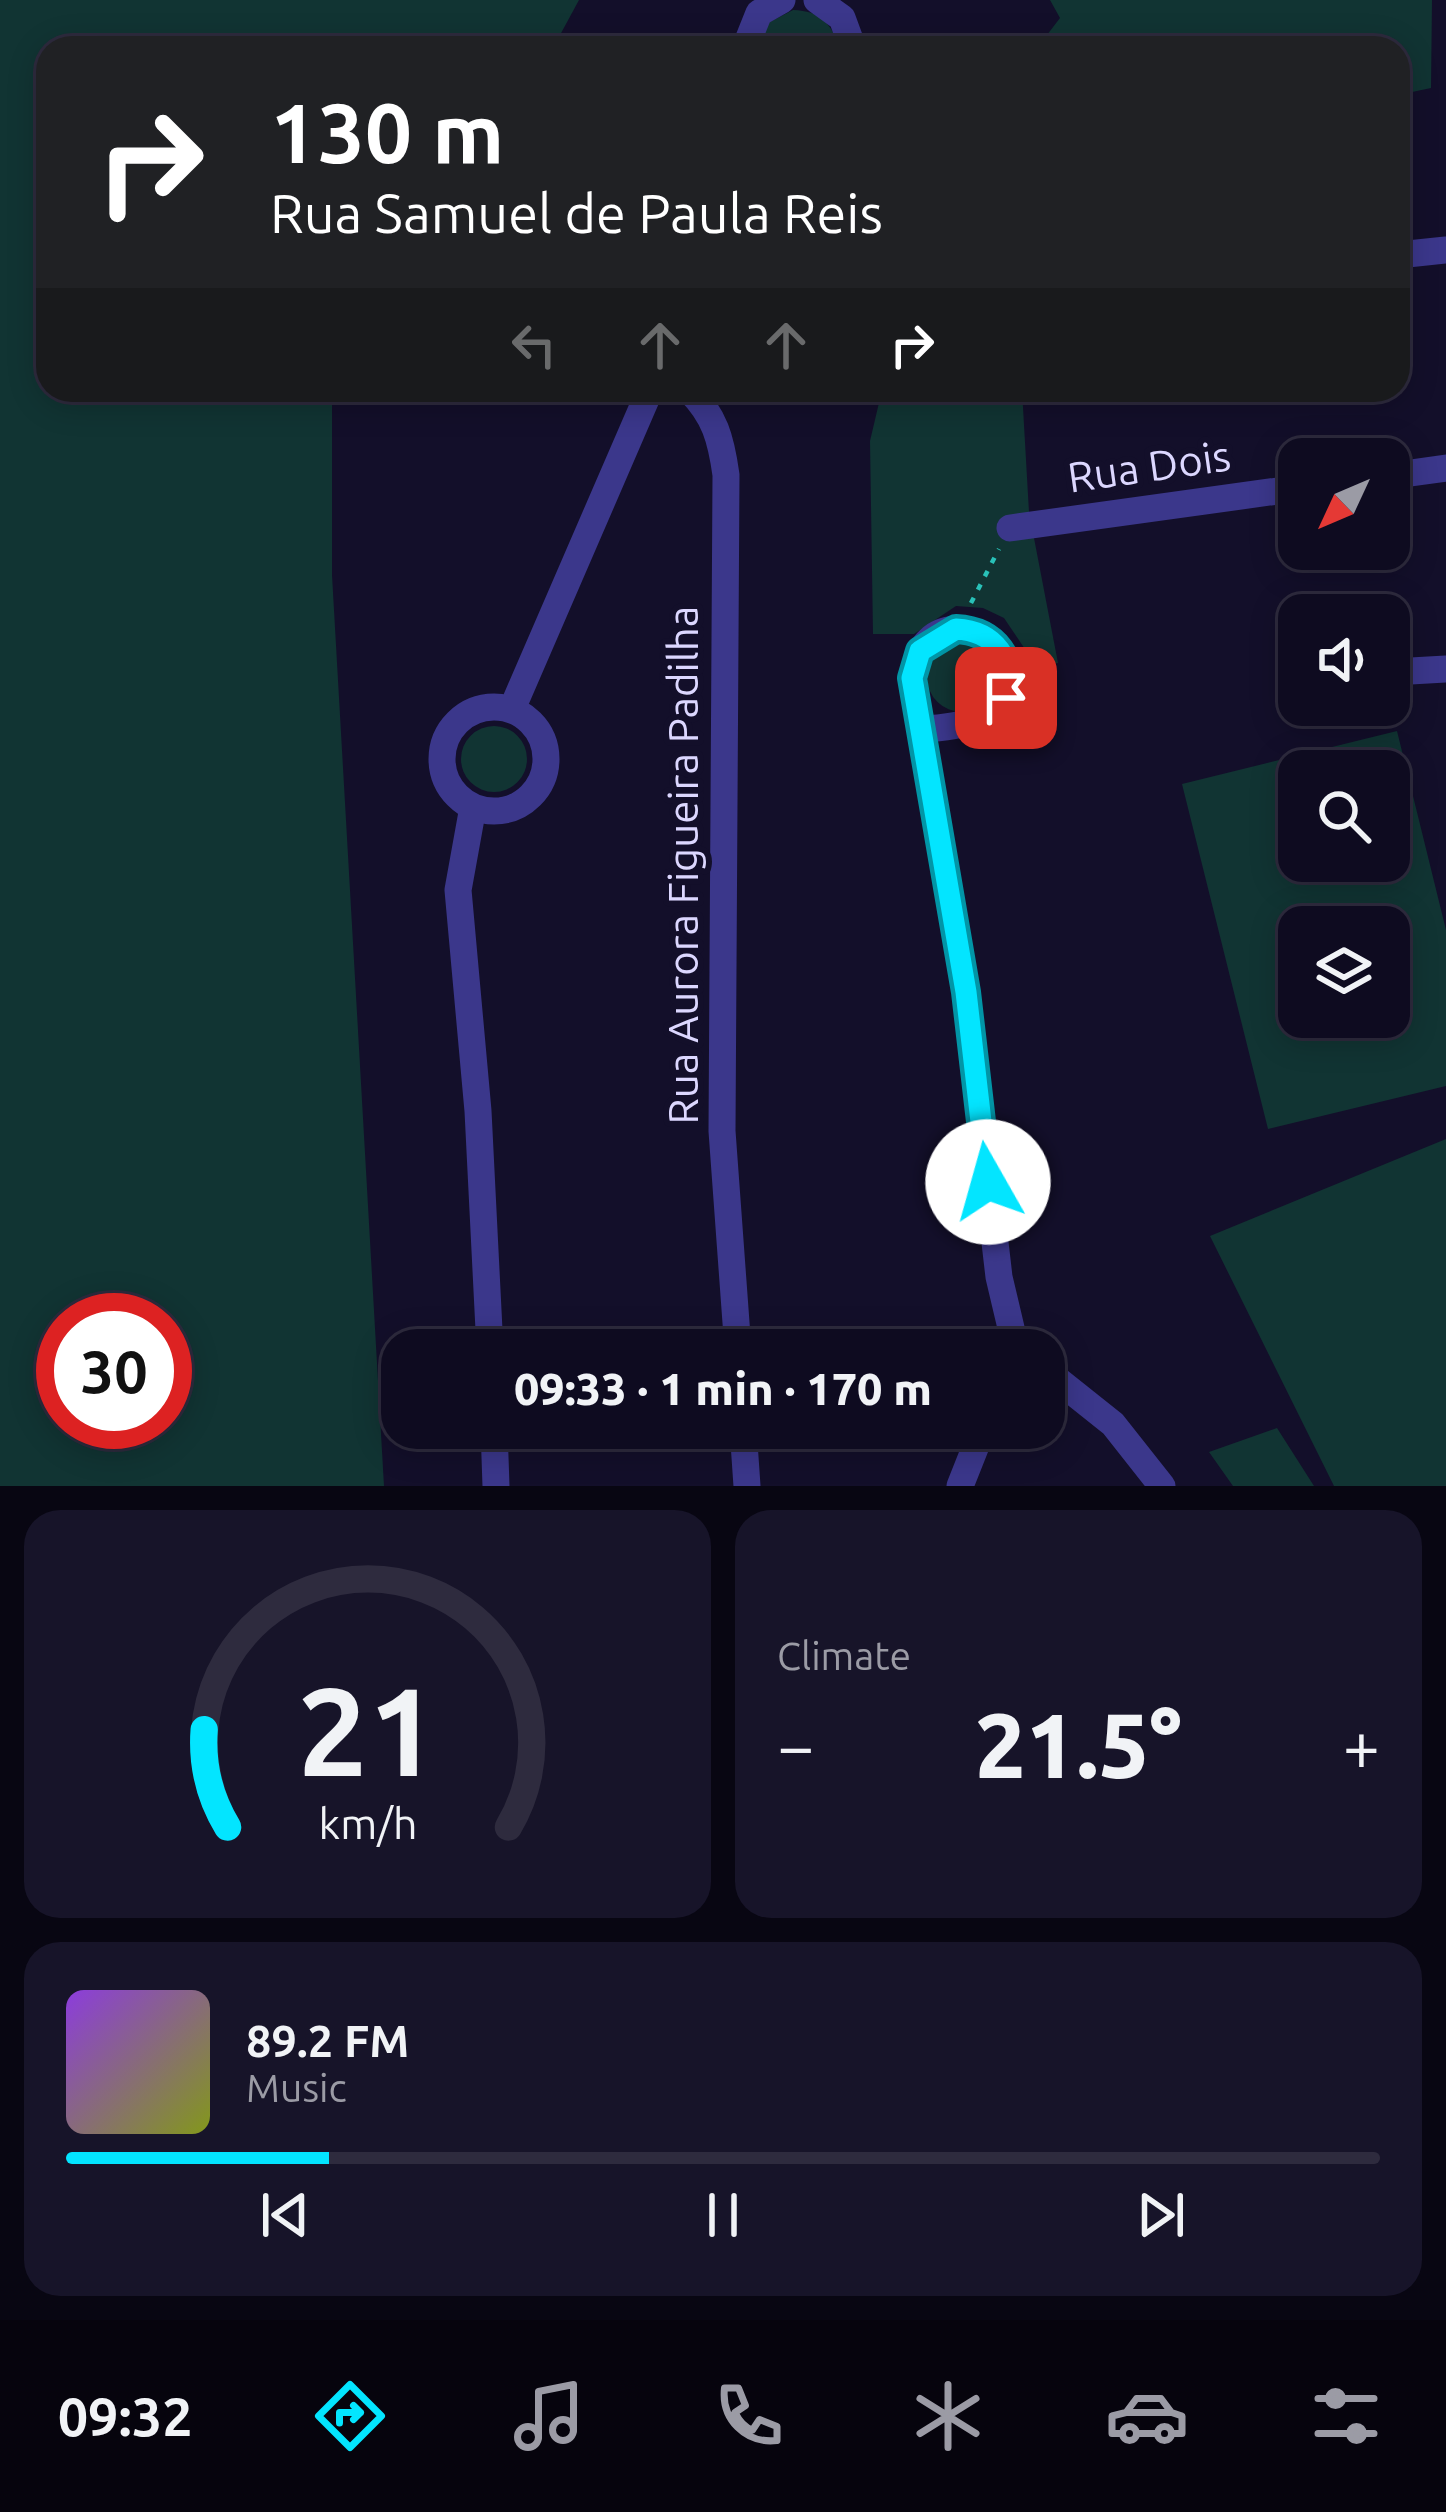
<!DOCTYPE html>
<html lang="en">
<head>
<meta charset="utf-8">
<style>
  :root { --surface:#0e0b20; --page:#171429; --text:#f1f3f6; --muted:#9b9ba5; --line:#2e2b3e; --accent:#03e5ff }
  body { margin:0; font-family:Ubuntu,sans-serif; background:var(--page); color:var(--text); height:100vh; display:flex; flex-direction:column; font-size:45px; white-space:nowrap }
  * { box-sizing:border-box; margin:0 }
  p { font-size:39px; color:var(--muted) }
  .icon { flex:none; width:66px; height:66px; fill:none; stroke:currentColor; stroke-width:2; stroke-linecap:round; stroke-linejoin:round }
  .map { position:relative; height:1486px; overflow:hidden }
  .details { display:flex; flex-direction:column; gap:24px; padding:24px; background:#080612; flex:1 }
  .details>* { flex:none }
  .banner { position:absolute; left:36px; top:36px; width:1374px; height:366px; border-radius:36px; box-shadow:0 6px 30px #0003,0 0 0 3px var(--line); background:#202124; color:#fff; overflow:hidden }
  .needle { width:78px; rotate:226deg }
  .tools { position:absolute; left:1278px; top:438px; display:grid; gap:24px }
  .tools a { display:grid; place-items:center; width:132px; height:132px; border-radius:24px; background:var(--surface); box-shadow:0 6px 30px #0003,0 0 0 3px var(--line); font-size:60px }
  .speed { position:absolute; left:36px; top:1293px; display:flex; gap:24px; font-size:60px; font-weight:700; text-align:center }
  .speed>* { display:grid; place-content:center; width:156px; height:156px; border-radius:50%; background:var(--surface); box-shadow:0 6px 30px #0003,0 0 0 3px var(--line); line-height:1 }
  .speed .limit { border:18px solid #d22; background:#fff; color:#111 }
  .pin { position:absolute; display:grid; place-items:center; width:102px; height:102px; color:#fff; margin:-51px; border-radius:24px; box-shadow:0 6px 18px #0006 }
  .me { position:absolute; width:132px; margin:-66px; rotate:353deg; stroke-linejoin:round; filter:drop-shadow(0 0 9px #0008) }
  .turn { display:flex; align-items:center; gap:42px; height:252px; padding:0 36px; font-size:54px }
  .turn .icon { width:156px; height:156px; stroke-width:2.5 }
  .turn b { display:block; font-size:84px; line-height:102px }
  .lanes { display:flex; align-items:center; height:114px; padding:0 36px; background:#0003; justify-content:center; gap:60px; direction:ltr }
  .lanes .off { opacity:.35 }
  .big { font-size:90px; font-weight:800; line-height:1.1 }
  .details .widget { flex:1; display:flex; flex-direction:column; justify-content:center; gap:18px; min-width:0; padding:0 42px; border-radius:36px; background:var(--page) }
  .details .dial { align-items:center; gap:0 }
  .dial svg { height:312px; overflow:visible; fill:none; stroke:var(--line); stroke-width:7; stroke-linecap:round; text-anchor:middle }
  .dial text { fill:var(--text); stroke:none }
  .song { display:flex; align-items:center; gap:36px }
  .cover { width:144px; height:144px; border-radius:18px; background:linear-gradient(135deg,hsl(270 70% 55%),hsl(70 70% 35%)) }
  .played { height:12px; border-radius:6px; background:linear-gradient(90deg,var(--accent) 20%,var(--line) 20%) }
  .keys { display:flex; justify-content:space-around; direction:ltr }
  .heat { display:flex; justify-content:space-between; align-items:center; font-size:66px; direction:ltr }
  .details .tiles { flex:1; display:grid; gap:24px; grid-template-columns:1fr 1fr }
  .widget:last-child { grid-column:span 2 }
  .trip { position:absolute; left:381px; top:1329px; width:684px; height:120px; border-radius:36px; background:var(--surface); box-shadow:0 6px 30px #0003,0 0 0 3px var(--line); font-weight:800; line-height:120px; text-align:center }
  .menu { display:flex; height:192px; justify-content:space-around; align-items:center; background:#06040d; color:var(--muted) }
  .menu .icon { width:84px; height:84px }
  .menu .current { color:var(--accent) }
  .menu b { font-size:54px; color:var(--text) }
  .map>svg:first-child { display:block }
  .green { fill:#113433; fill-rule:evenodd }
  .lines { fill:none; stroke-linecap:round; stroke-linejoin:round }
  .path { stroke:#29c1b8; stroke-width:4.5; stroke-dasharray:6 9; stroke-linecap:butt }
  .street { stroke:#3b378b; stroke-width:27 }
  .route-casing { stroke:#0295a6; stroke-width:30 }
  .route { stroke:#03e5ff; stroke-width:21 }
  .labels { text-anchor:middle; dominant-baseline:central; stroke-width:12; stroke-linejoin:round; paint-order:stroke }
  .street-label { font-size:42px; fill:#dcd7ff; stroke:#130f2a }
</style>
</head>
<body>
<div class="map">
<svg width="1446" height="1486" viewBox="0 0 1446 1486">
  <rect width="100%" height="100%" fill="#130f2a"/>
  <!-- green -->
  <path class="green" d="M0 0H579L553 48H48V390H332V575L384 1486H0ZM63 1320H165V1422H63Z
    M1050 0H1432L1431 88 1398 95V48H1037L1060 18Z
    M793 10C821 11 830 23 841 48H757L768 23Z
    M882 390H1022L1029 512 1058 663 1037 667 1004 618 983 608 956 606 914 634H873L870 441Z
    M927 677a35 35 0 1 1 70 0a35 35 0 1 1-70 0Z
    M461 759a33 33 0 1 1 66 0a33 33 0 1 1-66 0Z
    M1397 731 1446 930V1086L1268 1129 1182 784ZM1389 771V861H1299V771ZM1389 927V1017H1299V927Z
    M1446 1139V1486H1334L1210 1236Z
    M1277 1428 1314 1486H1233L1209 1452Z"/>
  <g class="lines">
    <!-- path -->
    <path class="path" d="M971 603 999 549"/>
    <!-- street -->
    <path class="street" d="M817 0 842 18 853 48
      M745 48 759 13 782 0
      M1398 255 1446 250
      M689 390C715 416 721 439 726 475L722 1131 738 1350
      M1389 476 1446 468
      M1010 528 1299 488
      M1393 672 1446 669
      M442 759a52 52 0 1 1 104 0a52 52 0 1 1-104 0Z
      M512 709 650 390
      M922 729C1118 721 935 547 912 678L966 992 999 1277 1016 1349
      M473 807 458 890 478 1111 490 1350
      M1044 1369 1113 1424 1162 1486
      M494 1428 496 1486
      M743 1428 747 1486
      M960 1486 983 1428"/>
  </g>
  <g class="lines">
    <defs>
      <path id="route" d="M988 1182 966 992 912 678 920 651 956 629C995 631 1016 660 1006 698"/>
    </defs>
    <!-- route casing -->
    <use href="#route" class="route-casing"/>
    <!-- route -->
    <use href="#route" class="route"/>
  </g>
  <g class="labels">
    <!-- street labels -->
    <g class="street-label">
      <text transform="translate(1149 466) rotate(-8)">Rua Dois</text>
      <text transform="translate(682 865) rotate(-90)">Rua Aurora Figueira Padilha</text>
    </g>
  </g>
</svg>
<div class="tools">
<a><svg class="needle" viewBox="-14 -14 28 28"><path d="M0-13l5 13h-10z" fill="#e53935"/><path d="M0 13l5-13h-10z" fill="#9b9ba5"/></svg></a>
<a><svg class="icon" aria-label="sound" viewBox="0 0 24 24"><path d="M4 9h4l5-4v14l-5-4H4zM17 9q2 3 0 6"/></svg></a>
<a><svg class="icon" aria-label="search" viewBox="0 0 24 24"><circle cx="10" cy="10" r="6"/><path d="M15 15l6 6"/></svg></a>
<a><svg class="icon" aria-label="layers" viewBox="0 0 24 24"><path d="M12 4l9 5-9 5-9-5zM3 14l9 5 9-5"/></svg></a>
</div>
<div class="speed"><div class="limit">30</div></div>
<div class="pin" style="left:1006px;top:698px;background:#d93025"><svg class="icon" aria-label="arrive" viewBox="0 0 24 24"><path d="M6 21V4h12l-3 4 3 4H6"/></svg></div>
<svg class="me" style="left:988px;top:1182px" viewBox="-20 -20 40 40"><circle r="19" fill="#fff"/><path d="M0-13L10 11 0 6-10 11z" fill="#03e5ff"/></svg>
<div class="trip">09:33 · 1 min · 170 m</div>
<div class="banner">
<div class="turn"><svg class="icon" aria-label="right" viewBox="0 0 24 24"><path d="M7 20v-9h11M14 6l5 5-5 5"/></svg><div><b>130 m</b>Rua Samuel de Paula Reis</div></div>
<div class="lanes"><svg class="icon off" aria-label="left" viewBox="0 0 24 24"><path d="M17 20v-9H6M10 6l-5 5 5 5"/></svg><svg class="icon off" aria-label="ahead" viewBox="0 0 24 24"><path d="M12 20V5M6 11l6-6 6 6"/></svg><svg class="icon off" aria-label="ahead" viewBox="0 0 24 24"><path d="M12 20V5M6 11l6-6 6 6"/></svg><svg class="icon" aria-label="right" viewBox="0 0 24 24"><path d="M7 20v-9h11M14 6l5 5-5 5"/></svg></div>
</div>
</div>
<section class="details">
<div class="tiles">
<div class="widget dial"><svg viewBox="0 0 100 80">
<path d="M14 69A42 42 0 1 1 86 69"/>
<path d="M14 69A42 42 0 0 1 8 44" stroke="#03e5ff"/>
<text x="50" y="56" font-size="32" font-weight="700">21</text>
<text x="50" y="72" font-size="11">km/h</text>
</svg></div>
<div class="widget"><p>Climate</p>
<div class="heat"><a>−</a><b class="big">21.5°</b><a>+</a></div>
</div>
<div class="widget">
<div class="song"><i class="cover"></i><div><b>89.2 FM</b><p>Music</p></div></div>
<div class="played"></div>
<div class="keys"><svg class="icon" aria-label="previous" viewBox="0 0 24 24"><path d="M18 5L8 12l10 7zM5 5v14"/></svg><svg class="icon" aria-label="pause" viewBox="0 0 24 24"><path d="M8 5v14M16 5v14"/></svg><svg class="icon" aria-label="next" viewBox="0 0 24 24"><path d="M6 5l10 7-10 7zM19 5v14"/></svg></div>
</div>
</div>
</section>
<nav class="menu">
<b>09:32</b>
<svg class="icon current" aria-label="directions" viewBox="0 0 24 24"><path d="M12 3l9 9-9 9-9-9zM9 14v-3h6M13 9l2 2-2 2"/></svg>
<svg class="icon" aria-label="music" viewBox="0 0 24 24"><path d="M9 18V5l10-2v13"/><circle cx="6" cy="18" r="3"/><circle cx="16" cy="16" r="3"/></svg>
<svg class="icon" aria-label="phone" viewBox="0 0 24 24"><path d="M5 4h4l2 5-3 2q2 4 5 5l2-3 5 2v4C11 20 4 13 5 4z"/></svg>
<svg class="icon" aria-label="climate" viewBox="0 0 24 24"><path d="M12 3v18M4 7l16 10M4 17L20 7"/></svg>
<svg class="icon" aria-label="car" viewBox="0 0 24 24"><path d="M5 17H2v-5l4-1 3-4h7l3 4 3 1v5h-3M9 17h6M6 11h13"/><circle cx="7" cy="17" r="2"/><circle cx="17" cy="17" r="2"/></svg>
<svg class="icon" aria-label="filters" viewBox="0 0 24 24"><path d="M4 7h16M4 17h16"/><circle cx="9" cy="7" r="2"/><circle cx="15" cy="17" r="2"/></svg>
</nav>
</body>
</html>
